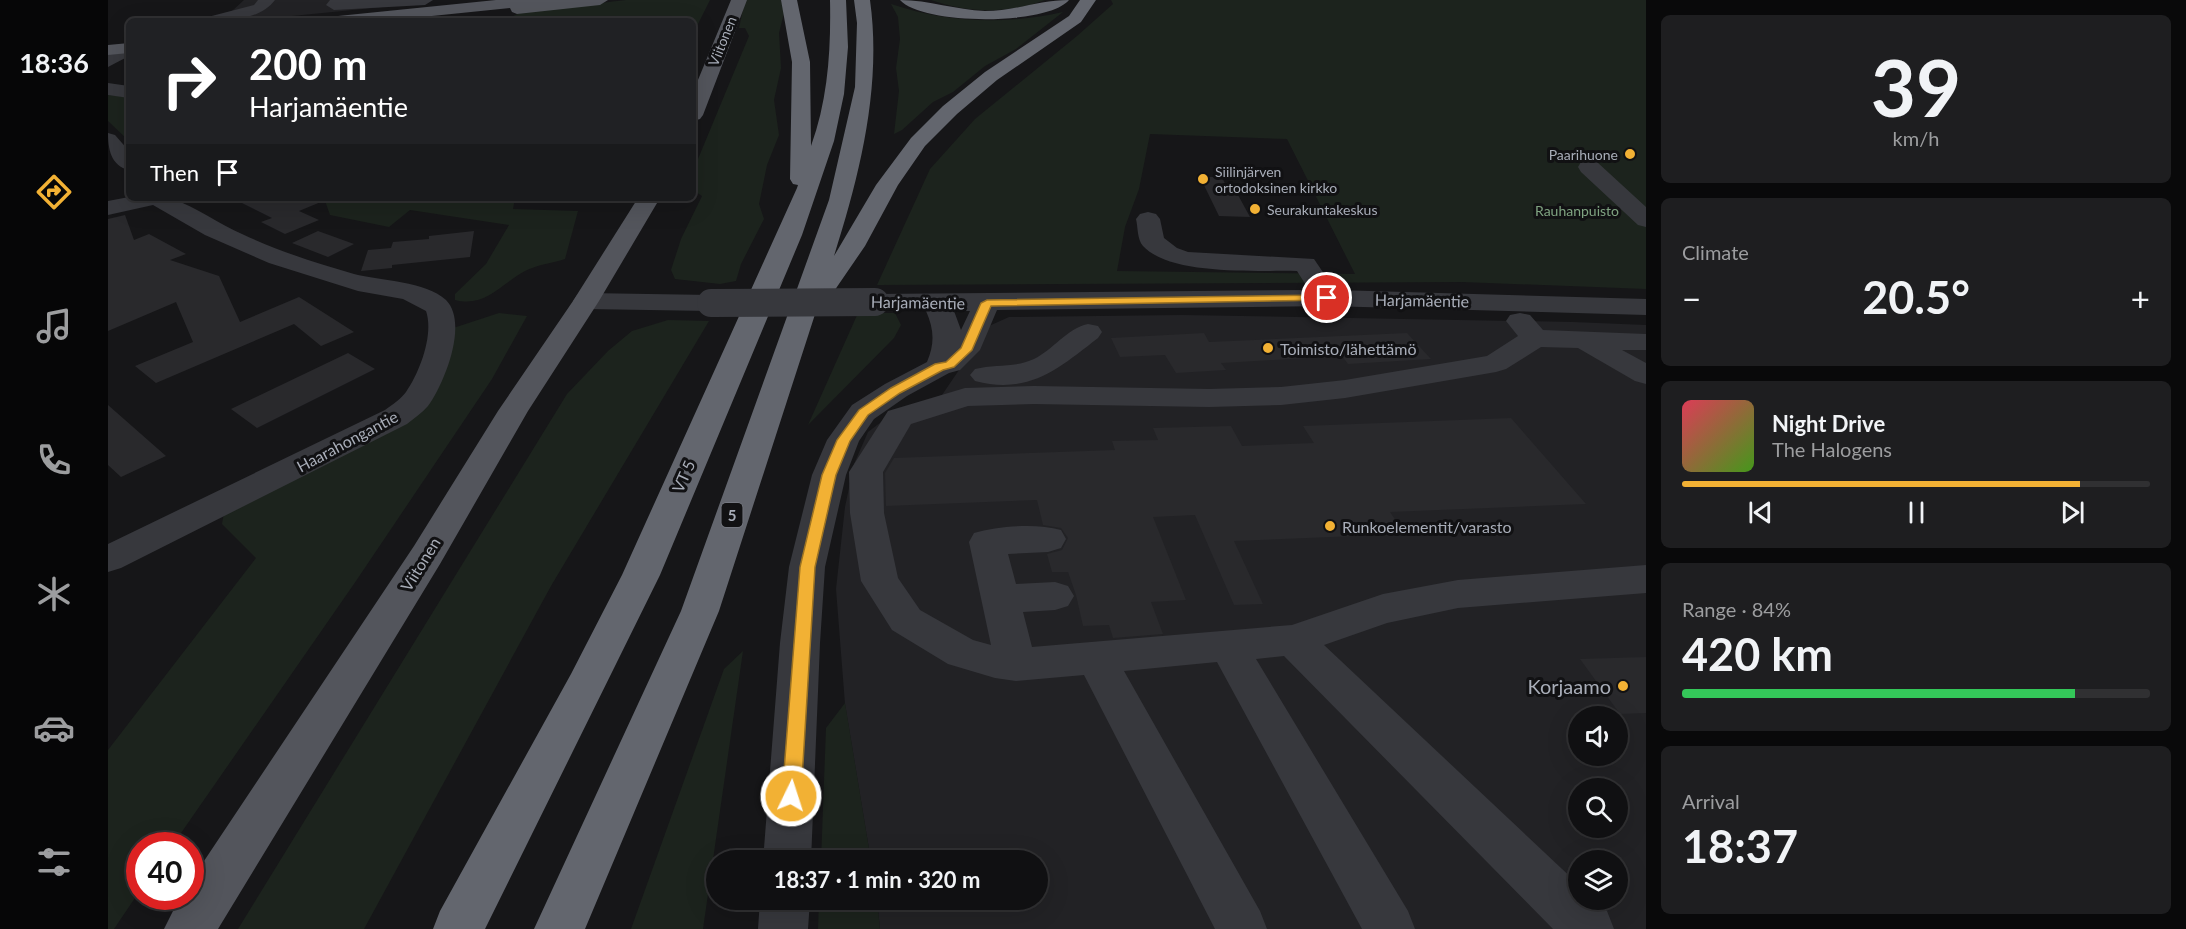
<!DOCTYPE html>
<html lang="en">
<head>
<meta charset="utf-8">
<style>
  :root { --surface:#101012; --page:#1e1e20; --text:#f1f3f6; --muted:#9c9d9f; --line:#303032; --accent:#f2b134 }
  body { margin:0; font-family:Lato,sans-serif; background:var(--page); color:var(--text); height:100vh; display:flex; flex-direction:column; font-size:22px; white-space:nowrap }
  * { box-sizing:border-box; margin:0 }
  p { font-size:20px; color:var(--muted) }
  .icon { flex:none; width:33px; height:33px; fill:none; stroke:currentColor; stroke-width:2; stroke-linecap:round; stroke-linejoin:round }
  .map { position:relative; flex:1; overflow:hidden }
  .details { display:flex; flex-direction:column; gap:15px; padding:15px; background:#09090a; width:540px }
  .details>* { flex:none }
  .top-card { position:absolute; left:18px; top:18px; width:570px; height:183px; border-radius:9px; box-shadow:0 6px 24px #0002,0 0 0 2px var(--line); background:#202124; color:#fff; overflow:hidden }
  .buttons { position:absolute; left:1460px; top:706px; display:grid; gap:12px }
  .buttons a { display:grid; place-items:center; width:60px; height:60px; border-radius:50%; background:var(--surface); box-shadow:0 6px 24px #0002,0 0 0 2px var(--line); font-size:30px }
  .speed { position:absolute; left:18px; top:832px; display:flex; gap:12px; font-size:30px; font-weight:700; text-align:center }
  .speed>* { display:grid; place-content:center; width:78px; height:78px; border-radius:50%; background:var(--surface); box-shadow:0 6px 24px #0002,0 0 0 2px var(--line); line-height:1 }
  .speed .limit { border:9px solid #d22; background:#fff; color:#111 }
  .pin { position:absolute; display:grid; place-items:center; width:51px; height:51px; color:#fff; margin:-26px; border:3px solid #fff; border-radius:50%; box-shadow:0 2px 6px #0007 }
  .me { position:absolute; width:66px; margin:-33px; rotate:4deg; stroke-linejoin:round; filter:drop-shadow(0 0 4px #0008) }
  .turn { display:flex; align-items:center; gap:21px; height:126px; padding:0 24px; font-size:27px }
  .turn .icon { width:78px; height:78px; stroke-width:2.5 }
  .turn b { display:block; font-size:42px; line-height:51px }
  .then { display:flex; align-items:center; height:57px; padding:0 24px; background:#0003; gap:12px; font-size:22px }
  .big { font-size:45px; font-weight:700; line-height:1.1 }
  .details .widget { flex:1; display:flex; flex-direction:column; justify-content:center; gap:9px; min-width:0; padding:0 21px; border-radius:9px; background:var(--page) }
  .details .dial { align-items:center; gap:0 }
  .dial b { font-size:78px; line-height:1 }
  .song { display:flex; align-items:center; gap:18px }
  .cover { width:72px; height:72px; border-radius:9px; background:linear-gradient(135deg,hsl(350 70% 55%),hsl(100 70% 35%)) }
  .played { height:6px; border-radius:3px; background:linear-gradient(90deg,var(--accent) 85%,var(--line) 85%) }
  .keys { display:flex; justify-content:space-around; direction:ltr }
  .heat { display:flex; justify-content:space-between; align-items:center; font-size:33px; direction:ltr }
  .charge { height:9px; border-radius:4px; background:linear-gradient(90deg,#34c759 84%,var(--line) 0) }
  .trip { position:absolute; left:598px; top:850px; width:342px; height:60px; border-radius:30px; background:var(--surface); box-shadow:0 6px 24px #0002,0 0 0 2px var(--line); font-weight:700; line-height:60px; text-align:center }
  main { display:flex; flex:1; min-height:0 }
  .tab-bar { display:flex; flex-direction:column; width:108px; justify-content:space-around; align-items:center; background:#060607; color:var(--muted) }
  .tab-bar .icon { width:42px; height:42px }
  .tab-bar .on { color:var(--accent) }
  .tab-bar b { font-size:27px; color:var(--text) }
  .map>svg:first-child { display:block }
  .built { fill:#222225; fill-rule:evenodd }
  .green { fill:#1c231d; fill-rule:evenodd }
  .building { fill:#29292c }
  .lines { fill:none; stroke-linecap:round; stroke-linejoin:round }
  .minor { fill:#37383d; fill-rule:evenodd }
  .major { fill:#53555c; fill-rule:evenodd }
  .highway { fill:#63666e; fill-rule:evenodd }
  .minor-bridge { stroke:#37383d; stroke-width:28 }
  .route { fill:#f2b134; stroke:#9d7322; stroke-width:1.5 }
  .poi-dot { fill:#f2b134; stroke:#111113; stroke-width:2 }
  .labels { text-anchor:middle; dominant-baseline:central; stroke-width:6; stroke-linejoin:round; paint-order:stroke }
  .far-street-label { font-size:14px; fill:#a8adb8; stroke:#111113 }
  .far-poi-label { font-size:14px; fill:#a8adb8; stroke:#111113; text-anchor:start }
  .far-park-label { font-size:14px; fill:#7fa381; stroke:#111113 }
  .shield { fill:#111113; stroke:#7b7e86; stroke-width:1.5 }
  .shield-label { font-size:15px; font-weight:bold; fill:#a8adb8 }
  .street-label { font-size:16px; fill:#a8adb8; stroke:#111113 }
  .poi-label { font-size:16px; fill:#a8adb8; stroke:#111113; text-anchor:start }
  .near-poi-label { font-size:20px; fill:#a8adb8; stroke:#111113; text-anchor:end }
</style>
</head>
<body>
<main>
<nav class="tab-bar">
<b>18:36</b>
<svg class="icon on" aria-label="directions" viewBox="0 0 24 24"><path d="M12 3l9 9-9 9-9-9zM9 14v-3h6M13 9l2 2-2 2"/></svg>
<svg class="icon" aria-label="music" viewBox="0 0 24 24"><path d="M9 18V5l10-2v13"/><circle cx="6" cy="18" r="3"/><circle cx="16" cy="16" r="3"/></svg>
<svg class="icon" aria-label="phone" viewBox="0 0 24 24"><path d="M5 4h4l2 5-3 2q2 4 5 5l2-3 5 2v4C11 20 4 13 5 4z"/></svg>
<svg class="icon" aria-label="climate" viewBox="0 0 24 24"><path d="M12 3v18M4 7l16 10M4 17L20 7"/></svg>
<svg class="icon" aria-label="car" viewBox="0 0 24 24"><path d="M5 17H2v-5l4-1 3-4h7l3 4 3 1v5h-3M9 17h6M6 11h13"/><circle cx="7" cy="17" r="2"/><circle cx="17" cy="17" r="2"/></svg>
<svg class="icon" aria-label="filters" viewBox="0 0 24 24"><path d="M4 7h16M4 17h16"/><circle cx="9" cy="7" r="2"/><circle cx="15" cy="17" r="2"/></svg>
</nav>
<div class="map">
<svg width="1538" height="929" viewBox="0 0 1538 929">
  <rect width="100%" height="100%" fill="#161618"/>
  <!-- built -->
  <path class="built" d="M136 0H313L275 7 134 21H113Z
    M1074 315 1465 322 1538 325V929H772L769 900H930V861H763L737 704 728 589 737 507 746 464 760 432 777 419 834 395 881 326 901 317ZM1470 717H1509V756H1470ZM1470 789H1509V828H1470ZM1470 861H1509V900H1470Z"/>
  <!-- green -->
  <path class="green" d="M518 0H602L585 34V21H401L405 16 415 12Z
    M637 0H673L676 13 671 33 673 68 666 100 671 135 659 165 651 204 656 219 633 264 628 281 612 284 567 279 563 270 573 239 594 196 585 190V171L641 36 637 28H631Z
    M823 0H937C900 14 859 13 823 0Z
    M1003 0H1538V289L1354 282 769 285 822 169 867 119 969 36 1005 4ZM1042 134 1179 139 1247 274 1009 271 1017 227 1031 189Z
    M783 4C840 23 897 25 955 12L908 49 877 66 845 92 825 102 794 130 786 134 791 91 788 68 792 39 790 17Z
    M0 95 21 97V141L0 121Z
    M216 198H407L405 209 470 211 457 259C445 263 428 265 417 271 393 284 377 308 347 300V294L378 264 401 225 302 210 281 227 222 215Z
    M391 313 419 316 384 379 248 581 64 846H32L31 892 6 929H0V750L148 558 114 524 118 502 288 417 333 332Z
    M750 313H787L793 325 786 338 700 425Z
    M560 320 601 321 443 586 256 929H130L459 394 500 351 524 331Z
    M635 651 595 929H523L616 669Z
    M737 703 763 861H713L718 728Z
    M711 900H769L772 929H710Z"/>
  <!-- building -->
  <path class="building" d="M1092 177H1114L1122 195H1130L1142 217 1111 216Z
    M124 198H220V199L191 211 211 220 177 234 153 222 164 218Z
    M17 215 26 240 41 234 78 254 62 260 111 276 132 322 191 297 246 332 213 346 186 324 48 383 27 366 85 342 68 302 0 331V219Z
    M210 231 246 244 220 257 184 243Z
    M366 231 362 257 284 265V268L253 271 260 250 283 248 285 242 321 239V236Z
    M1096 333 1101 342 1299 333 1323 359 1240 364 1234 356 1113 363 1118 370 1068 373 1057 355 1012 357 1003 338Z
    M240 353 267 369 149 428 123 409Z
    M0 405 58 456 13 477 0 465Z
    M1403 418 1478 504 1282 512 1297 534 1126 541 1155 604 1126 605 1087 515 1045 517 1078 600 1043 602 1055 634 1005 638 1001 625 975 626 968 595 960 572H944L939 554 954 550 960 538 953 528 935 525 929 500 778 506 777 473 786 458 1007 450 1004 441 1050 440 1045 428 1123 426 1134 446 1206 443 1195 426Z
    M1538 657V713L1512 714 1472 659Z"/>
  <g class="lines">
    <!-- minor -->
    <path class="minor" d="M150 0H167C151 21 118 21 94 21L96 18 146 5Z
      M222 0H325L317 5 226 10 218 5Z
      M21 44V56L0 67V55Z
      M0 83 21 86V98L0 95Z
      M0 133 7 135 21 151V170C3 166 0 149 0 133Z
      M1481 161 1489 162 1538 207V227L1530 225 1473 172 1470 167 1473 162Z
      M21 197C33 201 52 194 65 199 88 207 111 224 134 234 170 251 208 263 246 274 272 281 318 281 338 300 361 323 336 384 320 406 314 413 306 418 299 424L13 568 0 572V544L277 410C284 405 293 399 298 392 312 372 326 334 318 311L295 299 250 291 161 263 97 235 45 205 0 215V201Z
      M1040 212 1048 214 1052 219 1056 238 1069 248 1080 252 1206 259 1227 290 1538 299V315L1219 306 889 310 872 350 852 370 841 373 799 396 766 419 751 441 738 475 717 567 712 643 703 861H655L672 643 681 567 704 475 719 440 744 405 777 384 819 362C827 343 826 329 818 311L767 310 758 308 754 302 758 296 767 294 1201 290 1189 271C1149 270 1063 276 1035 246 1029 239 1030 227 1028 219L1032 214ZM846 311H862L853 330Z
      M478 293 603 295 612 297 616 303 612 309 603 311 478 309 469 307 465 301 469 295Z
      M1412 313 1422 315 1435 330 1538 334V350H1514L1538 363V384L1527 381 1470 348 1433 347 1398 369 1388 372 1237 398 1173 405 1101 407 926 404 860 406 803 424 775 472 776 513 790 578 812 610 865 640 883 645 861 542 866 533C891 526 928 523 953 530L958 539 953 548 940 552 900 554 908 584 947 582 960 586 966 596 960 606 947 610 915 612 924 647 1184 625 1275 594 1350 580 1538 565V593L1350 608 1279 623 1216 645 1470 884V900H1487L1499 911 1506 929H1445L1176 656 1148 659 1300 911 1307 929H1254L1109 662 1016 671 1152 911 1159 929H1107L976 675 908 681 887 678 840 664 784 630 753 581 742 513 741 472 780 411 857 388 926 386 1101 389 1173 387 1237 380 1379 356 1410 336 1398 321 1402 315Z
      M980 324 990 326 994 332 990 338C950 369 921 395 867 381L862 375 867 369C887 364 907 368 926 359 945 350 958 329 980 324Z
      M652 900H702L700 929H650Z"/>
    <!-- major -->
    <path class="major" d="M388 0H500L492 5 409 14 404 12 402 8 275 21H222L230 16Z
      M623 0H639L595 115 592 119 585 121V92Z
      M21 43V53L0 55V45Z
      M530 198H552L491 301 420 411 332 564 110 929H56L72 897H82V882L306 546 390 411 465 301Z"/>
    <!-- highway -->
    <path class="highway" d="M673 0H689L702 62 703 146C720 99 723 50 722 0H738L740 47 736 94 726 141 694 235 552 575 377 929H325L332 911 463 674 514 575 689 188 690 185 685 184 682 179 684 62Z
      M746 0H762C774 86 752 174 726 256L768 185 803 138 835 106 877 72 961 16 972 0H988L973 22 889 80 849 114 817 146 790 185 757 246 720 300 711 302 611 611 477 929H426L573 611 721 200 747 87 749 23Z
      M792 0C821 0 848 10 877 11 906 11 932 0 961 0 939 26 814 25 792 0Z"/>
    <!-- minor-bridge -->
    <path class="minor-bridge" d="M603 303 767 302"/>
  </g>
  <!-- route -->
  <path class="route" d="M1219 295 1224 298 1222 300 883 306 864 350 846 367 835 370 792 393 760 415 742 441 728 475 707 567 693 796 690 802 683 805 677 802 674 796 692 567 714 475 729 440 751 410 783 388 827 364 838 362 853 348 873 303 879 300Z"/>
  <!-- markers -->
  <g class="poi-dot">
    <circle cx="1522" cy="154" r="6"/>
    <circle cx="1095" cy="179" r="6"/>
    <circle cx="1147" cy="209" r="6"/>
    <circle cx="1160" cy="348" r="6"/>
    <circle cx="1222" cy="526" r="6"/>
    <circle cx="1515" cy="686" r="6"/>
  </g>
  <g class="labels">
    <!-- far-street labels -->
    <g class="far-street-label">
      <text transform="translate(614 41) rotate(-68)">Viitonen</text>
    </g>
    <!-- far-poi labels -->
    <g class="far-poi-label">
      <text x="1510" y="154" text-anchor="end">Paarihuone</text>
      <text x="1107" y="171">Siilinjärven<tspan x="1107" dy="16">ortodoksinen kirkko</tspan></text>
      <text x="1159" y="209">Seurakuntakeskus</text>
    </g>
    <!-- far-park labels -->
    <g class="far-park-label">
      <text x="1469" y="210">Rauhanpuisto</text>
    </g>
    <!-- shield labels -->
    <rect class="shield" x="613.5" y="503" width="21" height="24" rx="4.5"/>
    <g class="shield-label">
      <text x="624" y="515">5</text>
    </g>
    <!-- street labels -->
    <g class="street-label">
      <text transform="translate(1314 300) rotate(1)">Harjamäentie</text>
      <text transform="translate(810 302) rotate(1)">Harjamäentie</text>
      <text transform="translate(239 441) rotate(-28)">Haarahongantie</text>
      <text transform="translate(575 476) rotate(-66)">VT 5</text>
      <text transform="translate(312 564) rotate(-58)">Viitonen</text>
    </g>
    <!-- poi labels -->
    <g class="poi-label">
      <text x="1172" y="348">Toimisto/lähettämö</text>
      <text x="1234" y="526">Runkoelementit/varasto</text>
    </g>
    <!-- near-poi labels -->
    <g class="near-poi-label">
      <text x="1503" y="686">Korjaamo</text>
    </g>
  </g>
</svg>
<div class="buttons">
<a><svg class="icon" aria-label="sound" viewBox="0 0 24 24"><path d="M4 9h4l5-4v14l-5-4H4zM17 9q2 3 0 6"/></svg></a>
<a><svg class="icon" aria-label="search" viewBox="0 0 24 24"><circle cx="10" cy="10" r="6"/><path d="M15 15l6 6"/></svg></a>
<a><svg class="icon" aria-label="layers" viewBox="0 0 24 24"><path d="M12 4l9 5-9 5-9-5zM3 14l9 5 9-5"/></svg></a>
</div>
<div class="speed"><div class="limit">40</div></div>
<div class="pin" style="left:1219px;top:298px;background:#d93025"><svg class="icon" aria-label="arrive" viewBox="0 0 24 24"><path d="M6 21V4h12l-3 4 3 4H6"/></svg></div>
<svg class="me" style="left:683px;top:796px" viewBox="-20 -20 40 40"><circle r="17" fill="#f2b134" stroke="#fff" stroke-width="3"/><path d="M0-11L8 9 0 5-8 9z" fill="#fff"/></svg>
<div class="trip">18:37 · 1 min · 320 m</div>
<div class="top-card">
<div class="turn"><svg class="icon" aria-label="right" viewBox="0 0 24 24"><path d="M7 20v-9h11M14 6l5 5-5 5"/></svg><div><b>200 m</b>Harjamäentie</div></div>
<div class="then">Then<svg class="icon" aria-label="arrive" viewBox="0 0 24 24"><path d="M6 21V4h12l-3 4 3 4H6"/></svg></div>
</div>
</div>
<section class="details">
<div class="widget dial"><b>39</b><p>km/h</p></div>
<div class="widget"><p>Climate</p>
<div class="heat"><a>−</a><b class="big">20.5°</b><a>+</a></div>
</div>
<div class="widget">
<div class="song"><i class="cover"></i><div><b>Night Drive</b><p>The Halogens</p></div></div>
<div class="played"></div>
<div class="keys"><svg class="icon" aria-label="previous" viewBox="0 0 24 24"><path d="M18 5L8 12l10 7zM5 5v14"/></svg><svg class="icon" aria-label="pause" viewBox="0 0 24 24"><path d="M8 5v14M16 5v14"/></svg><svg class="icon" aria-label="next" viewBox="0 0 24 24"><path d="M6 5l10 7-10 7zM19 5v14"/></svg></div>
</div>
<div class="widget"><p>Range · 84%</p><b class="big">420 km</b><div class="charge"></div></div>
<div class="widget"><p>Arrival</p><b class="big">18:37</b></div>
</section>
</main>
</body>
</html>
